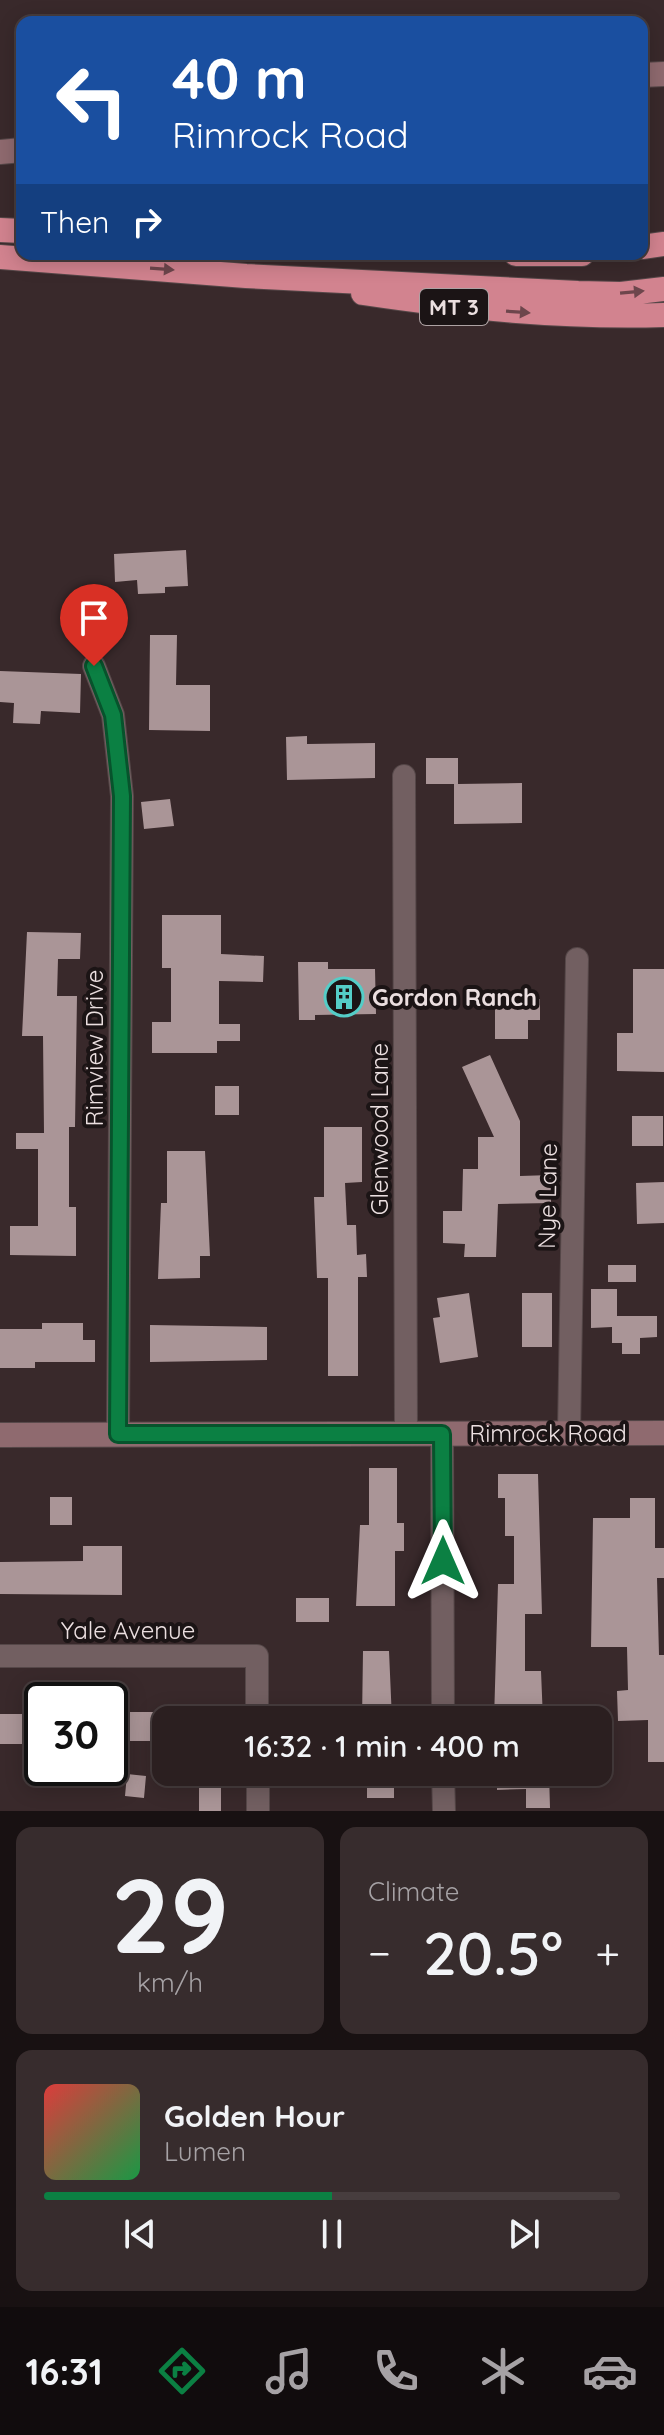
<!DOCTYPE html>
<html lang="en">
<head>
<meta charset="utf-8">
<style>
  :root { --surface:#2b1f20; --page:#372c2d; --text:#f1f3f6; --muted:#a6a2a5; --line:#473d3e; --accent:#0b8043 }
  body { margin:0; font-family:Quicksand,sans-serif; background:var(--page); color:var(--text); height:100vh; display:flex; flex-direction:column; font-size:30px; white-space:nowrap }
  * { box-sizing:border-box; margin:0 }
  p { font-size:26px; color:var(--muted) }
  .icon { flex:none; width:44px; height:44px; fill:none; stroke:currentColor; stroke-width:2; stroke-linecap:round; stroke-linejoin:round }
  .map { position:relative; height:1811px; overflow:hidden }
  .side { display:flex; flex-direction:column; gap:16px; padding:16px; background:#181112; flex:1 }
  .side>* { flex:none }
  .banner { position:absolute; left:16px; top:16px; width:632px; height:244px; border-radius:16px; box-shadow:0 4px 20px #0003,0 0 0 2px var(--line); background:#1a4fa0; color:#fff; overflow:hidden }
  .speed { position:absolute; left:24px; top:1682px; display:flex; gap:16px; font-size:40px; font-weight:700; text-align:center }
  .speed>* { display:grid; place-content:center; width:104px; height:104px; border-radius:50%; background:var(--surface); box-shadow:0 4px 20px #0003,0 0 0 2px var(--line); line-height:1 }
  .speed .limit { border:4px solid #111; border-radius:12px; background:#fff; color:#111 }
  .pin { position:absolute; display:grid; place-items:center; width:68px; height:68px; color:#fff; margin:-82px -34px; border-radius:50% 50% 50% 0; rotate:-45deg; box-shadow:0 0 8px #0007 }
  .pin .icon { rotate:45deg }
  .me { position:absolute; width:88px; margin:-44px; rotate:0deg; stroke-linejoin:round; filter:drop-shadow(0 0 6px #0008) }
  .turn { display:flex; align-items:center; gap:28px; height:168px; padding:0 24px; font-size:36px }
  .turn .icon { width:104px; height:104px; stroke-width:2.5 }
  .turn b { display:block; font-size:56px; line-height:68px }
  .then { display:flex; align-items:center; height:76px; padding:0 24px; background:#0003; gap:16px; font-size:30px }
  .big { font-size:60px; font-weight:600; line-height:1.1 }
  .side .widget { flex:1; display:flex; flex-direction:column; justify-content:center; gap:12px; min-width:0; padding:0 28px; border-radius:16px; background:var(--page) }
  .side .dial { align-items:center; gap:0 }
  .dial b { font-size:104px; line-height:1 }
  .song { display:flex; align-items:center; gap:24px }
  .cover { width:96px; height:96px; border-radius:12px; background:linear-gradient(135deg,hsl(0 70% 55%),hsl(140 70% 35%)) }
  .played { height:8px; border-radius:4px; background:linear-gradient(90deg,var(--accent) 50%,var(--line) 50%) }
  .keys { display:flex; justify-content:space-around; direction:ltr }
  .heat { display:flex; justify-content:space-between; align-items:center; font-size:44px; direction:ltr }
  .side .tiles { flex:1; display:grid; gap:16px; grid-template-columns:1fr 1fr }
  .widget:last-child { grid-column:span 2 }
  .trip { position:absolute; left:152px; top:1706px; width:460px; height:80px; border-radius:16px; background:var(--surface); box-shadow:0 4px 20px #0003,0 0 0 2px var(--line); font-weight:600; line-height:80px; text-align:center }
  .tabs { display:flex; height:128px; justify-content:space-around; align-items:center; background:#110c0d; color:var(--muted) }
  .tabs .icon { width:56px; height:56px }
  .tabs .selected { color:var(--accent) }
  .tabs b { font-size:36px; color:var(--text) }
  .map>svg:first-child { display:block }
  .building { fill:#aa9597 }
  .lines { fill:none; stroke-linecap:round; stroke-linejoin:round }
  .street-casing { stroke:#554748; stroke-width:24 }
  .secondary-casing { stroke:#554748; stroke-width:26 }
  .highway-casing { stroke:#554748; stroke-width:26 }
  .street { stroke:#725f61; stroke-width:22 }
  .secondary { stroke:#8f6a6f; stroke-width:24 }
  .highway { stroke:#d2838f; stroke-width:24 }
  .oneway { fill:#6d464c }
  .route-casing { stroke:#07532c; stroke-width:20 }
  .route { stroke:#0b8043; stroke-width:14 }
  .labels { text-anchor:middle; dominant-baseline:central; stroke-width:8; stroke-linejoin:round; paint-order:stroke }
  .shield { fill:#1b1415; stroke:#ada2a3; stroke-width:2 }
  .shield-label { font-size:22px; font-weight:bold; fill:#ebdfe0 }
  .poi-label { font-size:24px; font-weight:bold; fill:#ebdfe0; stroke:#1b1415; text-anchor:start }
  .street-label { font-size:24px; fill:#ebdfe0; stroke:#1b1415 }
</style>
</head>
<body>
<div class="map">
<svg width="664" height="1811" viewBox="0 0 664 1811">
  <rect width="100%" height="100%" fill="#39292b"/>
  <!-- building -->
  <path class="building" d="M186 550 188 586 165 587V593L138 594 137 580 115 582 114 554Z
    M150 635H177L176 685H210V731L149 730Z
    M0 671 81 674 80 713 41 711 40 724 13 723 14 703 0 702Z
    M307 736V744L375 743V778L287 780 286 737Z
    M426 758H458V784L522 783V823L454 824V784H426Z
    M170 799 174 826 144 829 141 802Z
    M162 915H221V954L264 956 263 982 219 981V1024H240V1041H217V1053H152V1022H171V968H162Z
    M27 932 81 933 80 959H58L57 996H77L75 1127H69V1207H76V1256L10 1255V1226H38V1149H16V1133H44L43 1036H22Z
    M298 962H328V969H375L376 1014 315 1015V1020H299Z
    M633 969H664V1072L617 1071V1033H633Z
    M495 999H540V1020H528V1039H495Z
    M490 1055 520 1121V1176L551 1175V1203L498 1204 496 1257H464L465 1244 443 1243V1211H462L463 1169H478V1137H494L462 1067Z
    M215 1086H239V1115H215Z
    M632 1116H663V1146H632Z
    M324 1127H362V1182L345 1183 347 1225H356L357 1255 366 1254 367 1277H358V1376H328V1278H317L314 1197H324Z
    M167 1151H205L210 1256H200V1278L158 1279 161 1203H167Z
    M664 1182V1223L637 1224 636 1183Z
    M608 1265H636V1282H608Z
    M591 1289H617V1316H657V1337L640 1338V1354H622V1343H612V1327L591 1328Z
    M469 1293 478 1357 440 1363 433 1318 440 1317 437 1298Z
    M522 1293H552V1347H522Z
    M42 1323H83V1340H95V1362H35V1368H0V1329H42Z
    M150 1325 267 1327V1360L150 1362Z
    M369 1468H397V1523H404V1551H395V1606H356L360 1525H369Z
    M498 1474H538L542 1614H525V1671H541L543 1720H494L498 1584H514V1536H505V1498H498Z
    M50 1497H72V1525H50Z
    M630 1498H655V1548H664V1578H657L659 1655H664V1762H648V1720L618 1721 617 1691 628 1690 627 1647H591L593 1518H630Z
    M83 1546H122V1595L0 1594V1562L83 1561Z
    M296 1598H329V1622H296Z
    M363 1651H389L392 1720H362Z
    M110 1712H166V1741H110Z
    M0 1714H42V1744H0Z
    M199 1772H221V1811H199Z
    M367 1772H394V1798H367Z
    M497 1772H549L550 1808H526V1789L497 1790Z
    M127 1774 146 1776 144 1798 125 1796Z"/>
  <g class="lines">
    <defs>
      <path id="street" d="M94 666 113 715 122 796 118 1434
        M404 776 406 1434
        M569 1433 577 959
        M442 1434 443 1720
        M0 1656H257V1720
        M258 1772V1811
        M443 1772 444 1811"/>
      <path id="secondary" d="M642 75 664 74
        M0 152 22 150
        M0 1435 664 1433"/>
      <path id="highway" d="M0 230 22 231
        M642 247 664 244
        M516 254H582
        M0 257 246 276 578 293 621 294 664 289
        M363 293C464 308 562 318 664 315"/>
    </defs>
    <!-- street casing -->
    <use href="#street" class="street-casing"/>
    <!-- secondary casing -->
    <use href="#secondary" class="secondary-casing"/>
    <!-- highway casing -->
    <use href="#highway" class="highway-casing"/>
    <!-- street -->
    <use href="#street" class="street"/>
    <!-- secondary -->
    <use href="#secondary" class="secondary"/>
    <!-- highway -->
    <use href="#highway" class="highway"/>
  </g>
  <!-- one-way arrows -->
  <defs><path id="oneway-solid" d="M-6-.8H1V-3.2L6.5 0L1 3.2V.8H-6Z" transform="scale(2)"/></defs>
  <g class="oneway">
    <use href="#oneway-solid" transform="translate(162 269) rotate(4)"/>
    <use href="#oneway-solid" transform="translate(632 292) rotate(-5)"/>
    <use href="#oneway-solid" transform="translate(518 312) rotate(4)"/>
  </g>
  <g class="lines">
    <defs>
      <path id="route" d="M94 666 113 715 122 796 118 1434H442L443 1561"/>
    </defs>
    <!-- route casing -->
    <use href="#route" class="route-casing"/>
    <!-- route -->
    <use href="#route" class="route"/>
  </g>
  <!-- icons -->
  <defs>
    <symbol id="building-ring" viewBox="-11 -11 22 22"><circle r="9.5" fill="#1b1415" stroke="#54cdc7" stroke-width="1.5"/><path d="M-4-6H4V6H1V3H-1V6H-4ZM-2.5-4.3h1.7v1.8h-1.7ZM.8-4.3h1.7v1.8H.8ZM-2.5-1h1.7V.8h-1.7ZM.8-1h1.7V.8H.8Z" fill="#54cdc7"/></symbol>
  </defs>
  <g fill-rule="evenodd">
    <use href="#building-ring" x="322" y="975" width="44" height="44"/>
  </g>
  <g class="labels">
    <!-- shield labels -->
    <rect class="shield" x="420" y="289" width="68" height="36" rx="6"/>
    <g class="shield-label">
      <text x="454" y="307">MT 3</text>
    </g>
    <!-- poi labels -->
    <g class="poi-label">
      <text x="372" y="997">Gordon Ranch</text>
    </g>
    <!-- street labels -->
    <g class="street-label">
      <text transform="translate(94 1048) rotate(-90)">Rimview Drive</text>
      <text transform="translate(379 1129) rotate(-90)">Glenwood Lane</text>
      <text transform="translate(547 1196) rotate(-89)">Nye Lane</text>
      <text x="548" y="1433">Rimrock Road</text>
      <text x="128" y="1630">Yale Avenue</text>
    </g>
  </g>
</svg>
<div class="speed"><div class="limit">30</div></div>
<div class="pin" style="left:94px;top:666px;background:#d93025"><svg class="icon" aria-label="arrive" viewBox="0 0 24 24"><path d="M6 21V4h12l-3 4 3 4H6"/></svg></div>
<svg class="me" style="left:443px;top:1561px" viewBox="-20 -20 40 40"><path d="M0-17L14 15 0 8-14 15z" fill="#0b8043" stroke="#fff" stroke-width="4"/></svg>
<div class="trip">16:32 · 1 min · 400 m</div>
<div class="banner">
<div class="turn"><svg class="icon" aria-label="left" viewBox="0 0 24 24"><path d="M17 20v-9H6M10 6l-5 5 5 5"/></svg><div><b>40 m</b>Rimrock Road</div></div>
<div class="then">Then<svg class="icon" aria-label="right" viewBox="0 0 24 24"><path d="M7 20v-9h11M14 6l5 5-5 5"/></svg></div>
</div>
</div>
<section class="side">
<div class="tiles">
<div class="widget dial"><b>29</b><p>km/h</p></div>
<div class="widget"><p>Climate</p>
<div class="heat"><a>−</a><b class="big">20.5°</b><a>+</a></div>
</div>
<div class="widget">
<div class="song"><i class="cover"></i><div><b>Golden Hour</b><p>Lumen</p></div></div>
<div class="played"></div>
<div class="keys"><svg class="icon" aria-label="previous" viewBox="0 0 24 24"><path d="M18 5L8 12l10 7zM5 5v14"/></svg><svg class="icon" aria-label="pause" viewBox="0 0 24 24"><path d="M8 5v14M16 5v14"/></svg><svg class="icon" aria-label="next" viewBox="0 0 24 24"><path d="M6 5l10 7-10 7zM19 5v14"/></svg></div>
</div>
</div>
</section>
<nav class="tabs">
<b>16:31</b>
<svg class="icon selected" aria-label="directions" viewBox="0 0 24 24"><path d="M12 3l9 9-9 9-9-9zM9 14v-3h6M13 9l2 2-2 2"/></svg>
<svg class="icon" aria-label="music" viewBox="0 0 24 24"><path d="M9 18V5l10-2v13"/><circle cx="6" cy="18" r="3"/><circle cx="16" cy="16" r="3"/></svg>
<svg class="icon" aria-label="phone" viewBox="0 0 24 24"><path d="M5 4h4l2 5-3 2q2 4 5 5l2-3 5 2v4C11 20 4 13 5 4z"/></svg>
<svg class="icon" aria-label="climate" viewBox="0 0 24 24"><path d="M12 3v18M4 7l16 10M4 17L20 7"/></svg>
<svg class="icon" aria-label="car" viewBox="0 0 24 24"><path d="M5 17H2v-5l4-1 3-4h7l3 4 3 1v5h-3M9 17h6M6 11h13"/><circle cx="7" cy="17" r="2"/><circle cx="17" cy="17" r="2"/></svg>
</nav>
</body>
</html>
